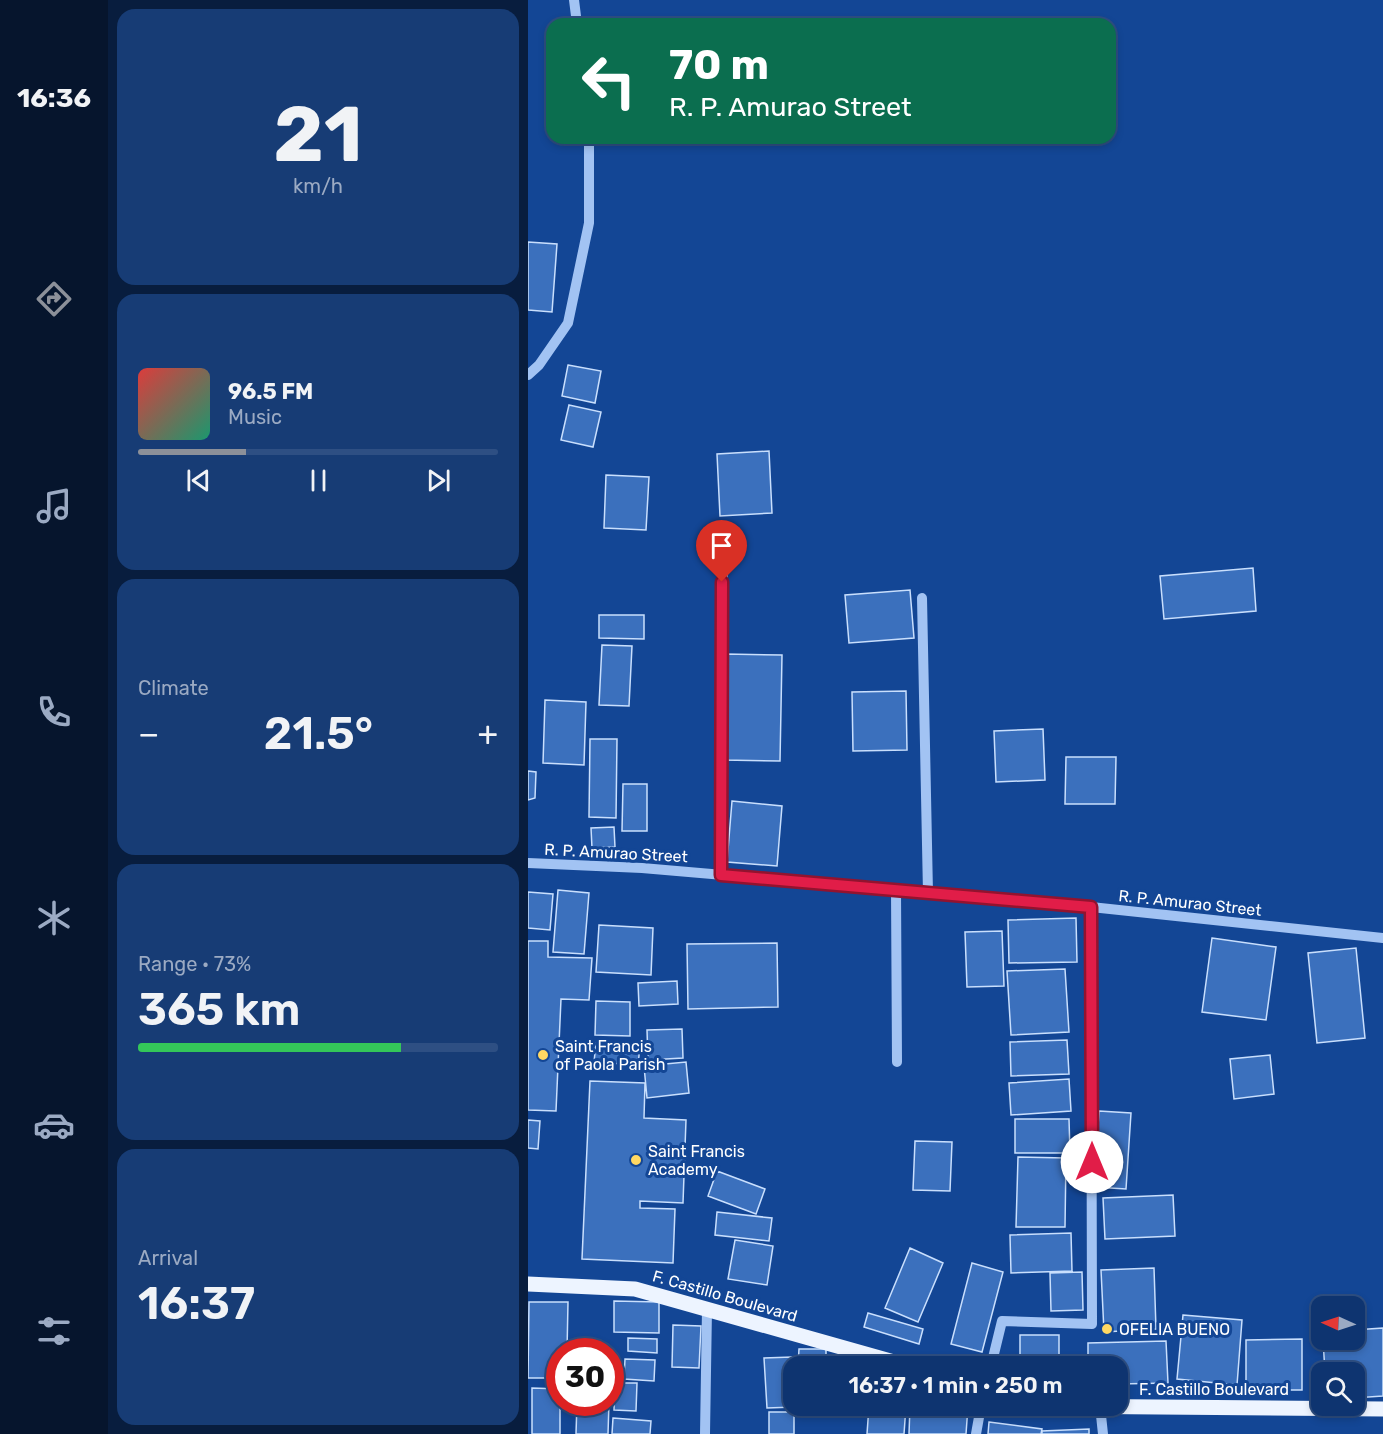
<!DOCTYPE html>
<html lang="en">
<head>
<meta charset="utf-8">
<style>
  :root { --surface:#0e3470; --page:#173c75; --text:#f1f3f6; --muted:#9baac3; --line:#2e4f83; --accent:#8c9099 }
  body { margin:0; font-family:Rubik,sans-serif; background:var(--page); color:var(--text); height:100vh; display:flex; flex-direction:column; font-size:22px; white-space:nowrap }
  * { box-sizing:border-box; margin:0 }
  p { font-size:20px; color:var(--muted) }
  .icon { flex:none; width:33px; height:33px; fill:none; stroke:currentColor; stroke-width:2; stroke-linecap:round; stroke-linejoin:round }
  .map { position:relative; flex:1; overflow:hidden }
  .details { display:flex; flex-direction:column; gap:9px; padding:9px; background:#081d3e; width:420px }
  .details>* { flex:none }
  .hud { position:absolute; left:18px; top:18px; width:570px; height:126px; border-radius:18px; box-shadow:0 3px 9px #0003,0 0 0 2px var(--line); background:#0b6e4f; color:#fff; overflow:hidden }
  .needle { width:39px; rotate:273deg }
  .buttons { position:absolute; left:783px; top:1296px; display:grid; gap:12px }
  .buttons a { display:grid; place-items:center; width:54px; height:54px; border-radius:12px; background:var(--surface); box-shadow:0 3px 9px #0003,0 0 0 2px var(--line); font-size:30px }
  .speed { position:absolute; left:18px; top:1338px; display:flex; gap:12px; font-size:30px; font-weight:700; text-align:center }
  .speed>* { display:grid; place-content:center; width:78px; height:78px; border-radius:50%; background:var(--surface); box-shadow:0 3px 9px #0003,0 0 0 2px var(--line); line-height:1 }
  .speed .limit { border:9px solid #d22; background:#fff; color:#111 }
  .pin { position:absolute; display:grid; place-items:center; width:51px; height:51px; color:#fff; margin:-62px -26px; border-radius:50% 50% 50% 0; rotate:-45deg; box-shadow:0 0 6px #0007 }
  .pin .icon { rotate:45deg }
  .me { position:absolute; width:66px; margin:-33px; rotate:0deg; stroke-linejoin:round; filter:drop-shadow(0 0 4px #0008) }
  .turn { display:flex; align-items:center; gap:21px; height:126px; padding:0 24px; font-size:27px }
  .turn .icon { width:78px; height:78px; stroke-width:2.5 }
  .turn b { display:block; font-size:42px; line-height:51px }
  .big { font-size:45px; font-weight:600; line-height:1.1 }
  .details .tile { flex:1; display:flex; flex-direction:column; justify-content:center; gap:9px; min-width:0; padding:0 21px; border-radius:18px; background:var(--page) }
  .details .dial { align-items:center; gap:0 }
  .dial b { font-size:78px; line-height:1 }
  .song { display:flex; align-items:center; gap:18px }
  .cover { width:72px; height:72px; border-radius:9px; background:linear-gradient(135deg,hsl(0 70% 55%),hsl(160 70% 35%)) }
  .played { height:6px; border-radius:3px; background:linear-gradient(90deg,var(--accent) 30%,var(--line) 30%) }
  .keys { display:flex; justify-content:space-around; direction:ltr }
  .heat { display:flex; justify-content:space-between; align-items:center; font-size:33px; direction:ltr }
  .charge { height:9px; border-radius:4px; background:linear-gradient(90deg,#34c759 73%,var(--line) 0) }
  .trip { position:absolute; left:255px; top:1356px; width:345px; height:60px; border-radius:18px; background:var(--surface); box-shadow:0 3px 9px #0003,0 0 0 2px var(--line); font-weight:600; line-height:60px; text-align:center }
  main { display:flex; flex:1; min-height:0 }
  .tab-bar { display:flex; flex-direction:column; width:108px; justify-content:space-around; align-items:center; background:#06152d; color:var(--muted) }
  .tab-bar .icon { width:42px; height:42px }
  .tab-bar .active { color:var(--accent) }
  .tab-bar b { font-size:27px; color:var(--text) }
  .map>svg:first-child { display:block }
  .building { fill:#3b70bd; stroke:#c9dffd; stroke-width:1.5 }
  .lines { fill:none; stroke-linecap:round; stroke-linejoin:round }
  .minor { stroke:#a2c3f3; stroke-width:10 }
  .major { stroke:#edf4ff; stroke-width:15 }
  .route-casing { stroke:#92132f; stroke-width:15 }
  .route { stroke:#e11d48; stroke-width:10 }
  .poi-dot { fill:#ffd863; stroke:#134695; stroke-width:2 }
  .labels { text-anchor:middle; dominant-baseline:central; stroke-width:6; stroke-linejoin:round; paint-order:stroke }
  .street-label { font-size:16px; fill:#fff; stroke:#134695 }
  .poi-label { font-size:16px; fill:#fff; stroke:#134695; text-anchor:start }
</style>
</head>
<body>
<main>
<nav class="tab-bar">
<b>16:36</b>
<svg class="icon active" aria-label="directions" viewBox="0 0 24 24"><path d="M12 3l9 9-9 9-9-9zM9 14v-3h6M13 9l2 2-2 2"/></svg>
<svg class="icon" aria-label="music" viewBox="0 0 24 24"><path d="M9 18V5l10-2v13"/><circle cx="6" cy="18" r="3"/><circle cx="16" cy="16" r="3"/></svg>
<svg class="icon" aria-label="phone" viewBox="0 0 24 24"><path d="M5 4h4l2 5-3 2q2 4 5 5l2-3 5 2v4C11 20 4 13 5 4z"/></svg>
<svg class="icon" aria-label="climate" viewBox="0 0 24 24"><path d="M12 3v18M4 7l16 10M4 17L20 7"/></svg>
<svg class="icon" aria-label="car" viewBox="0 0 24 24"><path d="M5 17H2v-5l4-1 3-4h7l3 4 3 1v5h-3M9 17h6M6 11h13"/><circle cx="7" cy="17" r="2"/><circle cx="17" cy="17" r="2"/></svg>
<svg class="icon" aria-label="filters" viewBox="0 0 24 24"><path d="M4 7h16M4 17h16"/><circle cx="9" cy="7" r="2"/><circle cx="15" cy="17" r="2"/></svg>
</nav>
<section class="details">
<div class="tile dial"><b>21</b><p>km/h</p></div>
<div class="tile">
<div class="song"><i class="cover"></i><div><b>96.5 FM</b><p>Music</p></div></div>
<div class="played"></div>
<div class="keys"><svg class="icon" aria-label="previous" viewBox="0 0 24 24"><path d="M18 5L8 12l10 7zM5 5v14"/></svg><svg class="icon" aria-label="pause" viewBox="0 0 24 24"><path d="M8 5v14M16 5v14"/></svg><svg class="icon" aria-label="next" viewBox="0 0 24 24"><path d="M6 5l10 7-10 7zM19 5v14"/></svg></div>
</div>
<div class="tile"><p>Climate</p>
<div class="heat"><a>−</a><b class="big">21.5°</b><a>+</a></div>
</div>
<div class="tile"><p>Range · 73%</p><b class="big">365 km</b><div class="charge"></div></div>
<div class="tile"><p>Arrival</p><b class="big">16:37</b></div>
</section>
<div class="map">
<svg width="855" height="1434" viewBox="0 0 855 1434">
  <rect width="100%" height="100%" fill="#134695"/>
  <!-- building -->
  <path class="building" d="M0 242 29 244 24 312 0 310Z
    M40 365 73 371 67 403 34 396Z
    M41 405 73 412 65 447 33 440Z
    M241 451 244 513 192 516 189 454Z
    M78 475 121 477 118 530 76 528Z
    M725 568 728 611 636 619 632 576Z
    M382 590 386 638 321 643 317 595Z
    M71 615H116V639L71 638Z
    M74 645 104 646 101 706 71 705Z
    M197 654 254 655 252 761 195 760Z
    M378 691 379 750 325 751 324 692Z
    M17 700 58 702 56 765 15 763Z
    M515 729 517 780 468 782 466 731Z
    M62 739H89L88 818 61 817Z
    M538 757H588L587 804H537Z
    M0 771 8 772 7 798 0 800Z
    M95 784H119V831H94Z
    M204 801 254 806 249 866 199 862Z
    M86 827 87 847 64 848 63 828Z
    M30 890 61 893 56 954 25 952Z
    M0 892 25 894 22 930 0 928Z
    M548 918 549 962 481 963 480 920Z
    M71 925 125 928 123 975 68 972Z
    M474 931 476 986 439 987 437 932Z
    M684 938 748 947 738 1020 674 1012Z
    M0 941H20V957L64 958 61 1000 33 999 28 1111 0 1110Z
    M249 943 250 1007 160 1009 159 944Z
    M828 948 837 1038 789 1043 780 953Z
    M537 969 541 1032 483 1035 479 971Z
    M149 981 150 1004 111 1006 110 983Z
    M68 1001 102 1002V1036L67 1035Z
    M154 1029 155 1058 120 1060 119 1030Z
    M539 1040 541 1074 483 1076 482 1042Z
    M68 1043 112 1046 110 1065 66 1062Z
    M742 1055 746 1094 706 1099 702 1059Z
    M158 1062 161 1093 119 1098 116 1066Z
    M541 1079 543 1111 483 1115 481 1083Z
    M62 1081 117 1083 116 1118 158 1120 155 1203 112 1201V1208L147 1209 145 1263 54 1259Z
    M571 1111 603 1113 598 1189 566 1187Z
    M487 1119H541L542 1153H487Z
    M0 1120 12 1121 10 1149 0 1148Z
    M387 1141 424 1142 422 1191 385 1190Z
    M490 1157 538 1158 537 1227H488Z
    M189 1171 237 1189 228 1214 180 1196Z
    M645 1195 647 1236 577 1239 575 1198Z
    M189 1212 244 1218 241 1241 187 1235Z
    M543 1233 544 1271 483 1273 482 1235Z
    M207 1240 245 1246 239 1285 200 1279Z
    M382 1248 415 1263 390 1322 357 1308Z
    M444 1263 475 1272 454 1352 423 1344Z
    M626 1268 628 1329 576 1332 573 1270Z
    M554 1272 555 1310 523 1311 522 1273Z
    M86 1301 131 1302V1333L86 1332Z
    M1 1302H40L39 1352H32V1378H0Z
    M340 1313 395 1329 391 1344 336 1327Z
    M655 1315 714 1320 709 1385 649 1379Z
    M145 1325 173 1326 171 1368 144 1367Z
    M855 1328V1396L826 1398V1372H797L795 1340H826V1330Z
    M492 1335H531V1366H492Z
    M100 1338 129 1339V1353L100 1351Z
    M774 1339V1390H718V1340Z
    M638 1341 640 1383 590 1384V1366H560V1343Z
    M271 1349H298V1366H270Z
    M264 1357 266 1407 239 1408 236 1358Z
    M97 1359 127 1360 126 1381 96 1379Z
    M87 1383H109L108 1411 86 1410Z
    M4 1388 32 1389V1434H4Z
    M49 1402H81L80 1434H48Z
    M341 1406H378L376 1434H339Z
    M382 1406H440L438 1434H381Z
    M241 1412H266V1434H241Z
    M85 1418 123 1421 122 1434H84Z
    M461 1422 514 1429 513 1434H460Z
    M561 1429V1434H514V1431Z"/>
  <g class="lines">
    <!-- minor -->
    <path class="minor" d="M46 0 49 24
      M0 375 11 365 40 323 61 223V138
      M394 598 400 893
      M0 863 114 868 368 890 563 907 855 938
      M193 875 195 537
      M368 890 369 1062
      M463 1366 474 1321 564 1324 563 907
      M572 1406 575 1434
      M177 1434 179 1309
      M448 1434 453 1406"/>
    <!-- major -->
    <path class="major" d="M0 1284 107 1289 380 1366
      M517 1406 855 1409"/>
  </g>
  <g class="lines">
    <defs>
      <path id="route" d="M194 582 193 875 563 907 564 1162"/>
    </defs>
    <!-- route casing -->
    <use href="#route" class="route-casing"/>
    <!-- route -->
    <use href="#route" class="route"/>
  </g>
  <!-- markers -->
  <g class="poi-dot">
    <circle cx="15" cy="1055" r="6"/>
    <circle cx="108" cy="1160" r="6"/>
    <circle cx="579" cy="1329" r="6"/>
  </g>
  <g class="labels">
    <!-- street labels -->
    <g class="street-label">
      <text transform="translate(88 853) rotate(3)">R. P. Amurao Street</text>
      <text transform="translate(662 903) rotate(6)">R. P. Amurao Street</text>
      <text transform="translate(197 1296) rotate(16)">F. Castillo Boulevard</text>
      <text x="686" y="1389">F. Castillo Boulevard</text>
    </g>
    <!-- poi labels -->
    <g class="poi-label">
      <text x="27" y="1046">Saint Francis<tspan x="27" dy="18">of Paola Parish</tspan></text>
      <text x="120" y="1151">Saint Francis<tspan x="120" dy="18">Academy</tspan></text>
      <text x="591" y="1329">OFELIA BUENO</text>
    </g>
  </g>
</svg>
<div class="buttons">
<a><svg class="needle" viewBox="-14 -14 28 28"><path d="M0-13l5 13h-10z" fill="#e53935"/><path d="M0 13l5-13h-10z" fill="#9baac3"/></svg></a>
<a><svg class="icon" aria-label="search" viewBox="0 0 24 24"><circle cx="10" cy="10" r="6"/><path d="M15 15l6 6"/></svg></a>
</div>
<div class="speed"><div class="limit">30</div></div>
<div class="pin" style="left:194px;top:582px;background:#d93025"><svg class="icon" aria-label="arrive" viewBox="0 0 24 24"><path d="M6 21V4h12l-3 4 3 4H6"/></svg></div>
<svg class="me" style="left:564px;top:1162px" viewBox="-20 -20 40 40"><circle r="19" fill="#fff"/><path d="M0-13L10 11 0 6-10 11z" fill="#e11d48"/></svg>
<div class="trip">16:37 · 1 min · 250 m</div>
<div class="hud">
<div class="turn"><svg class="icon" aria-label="left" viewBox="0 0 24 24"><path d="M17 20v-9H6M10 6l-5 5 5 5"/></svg><div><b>70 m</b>R. P. Amurao Street</div></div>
</div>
</div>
</main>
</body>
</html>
